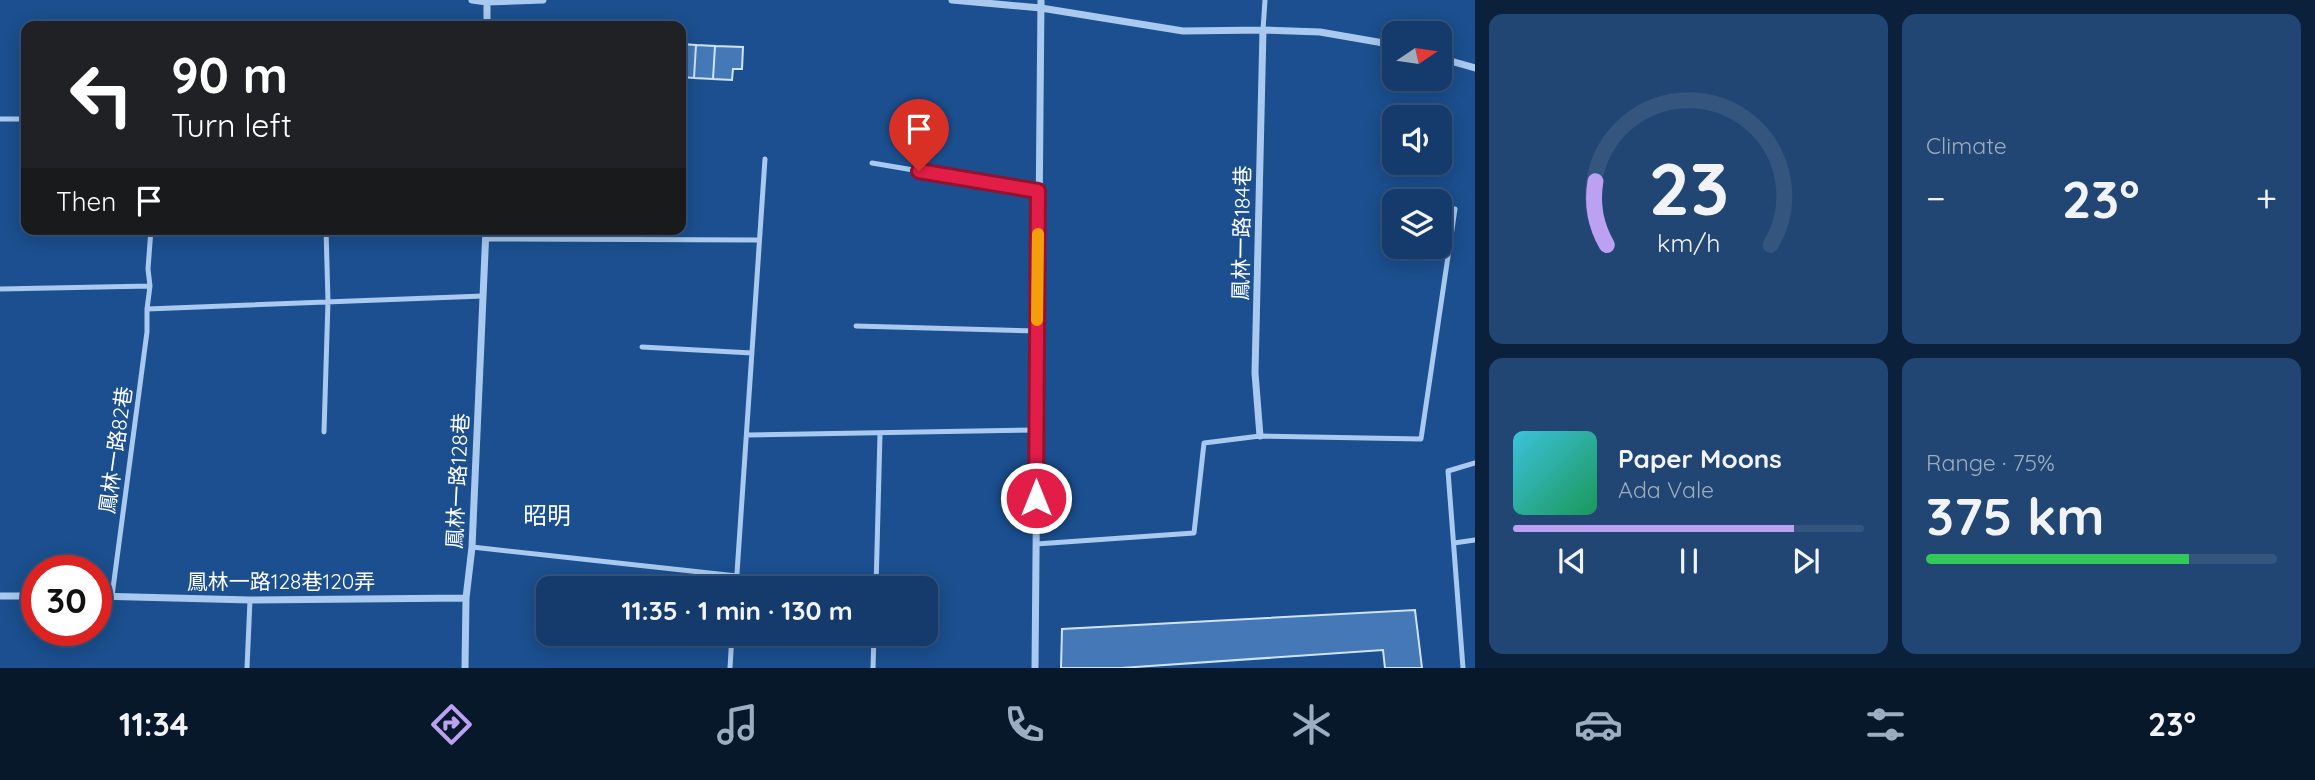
<!DOCTYPE html>
<html lang="en">
<head>
<meta charset="utf-8">
<style>
  :root { --surface:#143b6b; --page:#214673; --text:#f1f3f6; --muted:#9dadc1; --line:#33557e; --accent:#bca0f2 }
  body { margin:0; font-family:Quicksand,"Noto Sans TC",sans-serif; background:var(--page); color:var(--text); height:100vh; display:flex; flex-direction:column; font-size:26px; white-space:nowrap }
  * { box-sizing:border-box; margin:0 }
  p { font-size:23px; color:var(--muted) }
  .icon { flex:none; width:38px; height:38px; fill:none; stroke:currentColor; stroke-width:2; stroke-linecap:round; stroke-linejoin:round }
  .map { position:relative; flex:1; overflow:hidden }
  .details { display:flex; flex-direction:column; gap:14px; padding:14px; background:#0b203b; width:840px }
  .details>* { flex:none }
  .banner { position:absolute; left:21px; top:21px; width:665px; height:214px; border-radius:14px; box-shadow:0 4px 18px #0003,0 0 0 2px var(--line); background:#202124; color:#fff; overflow:hidden }
  .needle { width:46px; rotate:77deg }
  .fabs { position:absolute; left:1382px; top:21px; display:grid; gap:14px }
  .fabs a { display:grid; place-items:center; width:70px; height:70px; border-radius:14px; background:var(--surface); box-shadow:0 4px 18px #0003,0 0 0 2px var(--line); font-size:35px }
  .speed { position:absolute; left:21px; top:555px; display:flex; gap:14px; font-size:35px; font-weight:700; text-align:center }
  .speed>* { display:grid; place-content:center; width:91px; height:91px; border-radius:50%; background:var(--surface); box-shadow:0 4px 18px #0003,0 0 0 2px var(--line); line-height:1 }
  .speed .limit { border:10px solid #d22; background:#fff; color:#111 }
  .pin { position:absolute; display:grid; place-items:center; width:60px; height:60px; color:#fff; margin:-72px -30px; border-radius:50% 50% 50% 0; rotate:-45deg; box-shadow:0 0 7px #0007 }
  .pin .icon { rotate:45deg }
  .me { position:absolute; width:77px; margin:-38px; rotate:0deg; stroke-linejoin:round; filter:drop-shadow(0 0 5px #0008) }
  .turn { display:flex; align-items:center; gap:24px; height:147px; padding:0 35px; font-size:32px }
  .turn .icon { width:91px; height:91px; stroke-width:2.5 }
  .turn b { display:block; font-size:49px; line-height:60px }
  .then { display:flex; align-items:center; height:66px; padding:0 35px; background:#0003; gap:14px; font-size:26px }
  .big { font-size:52px; font-weight:700; line-height:1.1 }
  .details .tile { flex:1; display:flex; flex-direction:column; justify-content:center; gap:10px; min-width:0; padding:0 24px; border-radius:14px; background:var(--page) }
  .details .dial { align-items:center; gap:0 }
  .dial svg { height:182px; overflow:visible; fill:none; stroke:var(--line); stroke-width:7; stroke-linecap:round; text-anchor:middle }
  .dial text { fill:var(--text); stroke:none }
  .song { display:flex; align-items:center; gap:21px }
  .cover { width:84px; height:84px; border-radius:10px; background:linear-gradient(135deg,hsl(190 70% 55%),hsl(150 70% 35%)) }
  .played { height:7px; border-radius:4px; background:linear-gradient(90deg,var(--accent) 80%,var(--line) 80%) }
  .keys { display:flex; justify-content:space-around; direction:ltr }
  .heat { display:flex; justify-content:space-between; align-items:center; font-size:38px; direction:ltr }
  .charge { height:10px; border-radius:5px; background:linear-gradient(90deg,#34c759 75%,var(--line) 0) }
  .details .tiles { flex:1; display:grid; gap:14px; grid-template-columns:repeat(2,1fr) }
  .trip { position:absolute; left:536px; top:576px; width:402px; height:70px; border-radius:14px; background:var(--surface); box-shadow:0 4px 18px #0003,0 0 0 2px var(--line); font-weight:700; line-height:70px; text-align:center }
  .dock { display:flex; height:112px; justify-content:space-around; align-items:center; background:#08182b; color:var(--muted) }
  .dock .icon { width:49px; height:49px }
  .dock .selected { color:var(--accent) }
  .dock b { font-size:32px; color:var(--text) }
  main { display:flex; flex:1; min-height:0 }
  .map>svg:first-child { display:block }
  .building { fill:#4478b7; stroke:#cfe3fa; stroke-width:2 }
  .lines { fill:none; stroke-linecap:round; stroke-linejoin:round }
  .lane { stroke:#a9c9ee; stroke-width:5 }
  .street { stroke:#a9c9ee; stroke-width:7 }
  .route-casing { stroke:#92132f; stroke-width:18 }
  .route { stroke:#e11d48; stroke-width:12 }
  .slow { stroke:#f59e0b; stroke-width:12 }
  .labels { text-anchor:middle; dominant-baseline:central; stroke-width:7; stroke-linejoin:round; paint-order:stroke }
  .street-label { font-size:21px; fill:#fff; stroke:#1b4f8f }
  .quarter-label { font-size:24px; fill:#fff; stroke:#1b4f8f }
</style>
</head>
<body>
<main>
<div class="map">
<svg width="1475" height="668" viewBox="0 0 1475 668">
  <rect width="100%" height="100%" fill="#1b4f8f"/>
  <!-- building -->
  <path class="building" d="M681 44 696 45 694 78 681 77Z
    M696 45 715 46 713 79 694 78Z
    M715 46 743 47 742 69H733L732 80 713 79Z
    M1415 610 1422 668H1385L1383 650 1121 668H1061L1062 629Z"/>
  <g class="lines">
    <!-- lane -->
    <path class="lane" d="M1263 30 1265 0
      M0 119H26
      M872 163 1038 191
      M486 239 758 240
      M0 289 150 286
      M147 309 483 296
      M856 326 1037 331
      M642 347 752 353
      M324 432 328 301 326 229
      M747 435 1036 430
      M1454 543 1475 540
      M1036 544 1194 533 1204 443 1260 436 1421 439 1455 209
      M472 547 737 576
      M736 588 765 159
      M876 588 880 434
      M112 596 147 332V309L150 286 148 269 151 229
      M247 668 250 600
      M730 668 732 634
      M873 668 874 634
      M1463 668 1448 471 1475 463"/>
    <!-- street -->
    <path class="street" d="M472 0 487 2 543 0
      M952 0 1041 8 1183 31 1263 30 1320 32 1395 45
      M487 26V0
      M1440 58 1475 68
      M1260 436 1255 373 1263 30
      M0 596H37
      M96 596 250 600 466 598
      M465 668 466 598 472 547 486 229
      M1035 668 1041 0"/>
  </g>
  <g class="lines">
    <defs>
      <path id="route" d="M919 171 1038 191 1036 498"/>
    </defs>
    <!-- route casing -->
    <use href="#route" class="route-casing"/>
    <!-- route -->
    <use href="#route" class="route"/>
    <!-- slow -->
    <path class="slow" d="M1037 320 1038 234"/>
  </g>
  <g class="labels">
    <!-- street labels -->
    <g class="street-label">
      <text transform="translate(1241 233) rotate(-89)">鳳林一路184巷</text>
      <text transform="translate(115 450) rotate(-82)">鳳林一路82巷</text>
      <text transform="translate(457 481) rotate(-87)">鳳林一路128巷</text>
      <text x="281" y="581">鳳林一路128巷120弄</text>
    </g>
    <!-- quarter labels -->
    <g class="quarter-label">
      <text x="547" y="515">昭明</text>
    </g>
  </g>
</svg>
<div class="fabs">
<a><svg class="needle" viewBox="-14 -14 28 28"><path d="M0-13l5 13h-10z" fill="#e53935"/><path d="M0 13l5-13h-10z" fill="#9dadc1"/></svg></a>
<a><svg class="icon" aria-label="sound" viewBox="0 0 24 24"><path d="M4 9h4l5-4v14l-5-4H4zM17 9q2 3 0 6"/></svg></a>
<a><svg class="icon" aria-label="layers" viewBox="0 0 24 24"><path d="M12 4l9 5-9 5-9-5zM3 14l9 5 9-5"/></svg></a>
</div>
<div class="speed"><div class="limit">30</div></div>
<div class="pin" style="left:919px;top:171px;background:#d93025"><svg class="icon" aria-label="arrive" viewBox="0 0 24 24"><path d="M6 21V4h12l-3 4 3 4H6"/></svg></div>
<svg class="me" style="left:1036px;top:498px" viewBox="-20 -20 40 40"><circle r="17" fill="#e11d48" stroke="#fff" stroke-width="3"/><path d="M0-11L8 9 0 5-8 9z" fill="#fff"/></svg>
<div class="trip">11:35 · 1 min · 130 m</div>
<div class="banner">
<div class="turn"><svg class="icon" aria-label="left" viewBox="0 0 24 24"><path d="M17 20v-9H6M10 6l-5 5 5 5"/></svg><div><b>90 m</b>Turn left</div></div>
<div class="then">Then<svg class="icon" aria-label="arrive" viewBox="0 0 24 24"><path d="M6 21V4h12l-3 4 3 4H6"/></svg></div>
</div>
</div>
<section class="details">
<div class="tiles">
<div class="tile dial"><svg viewBox="0 0 100 80">
<path d="M14 69A42 42 0 1 1 86 69"/>
<path d="M14 69A42 42 0 0 1 9 41" stroke="#bca0f2"/>
<text x="50" y="56" font-size="32" font-weight="700">23</text>
<text x="50" y="72" font-size="11">km/h</text>
</svg></div>
<div class="tile"><p>Climate</p>
<div class="heat"><a>−</a><b class="big">23°</b><a>+</a></div>
</div>
<div class="tile">
<div class="song"><i class="cover"></i><div><b>Paper Moons</b><p>Ada Vale</p></div></div>
<div class="played"></div>
<div class="keys"><svg class="icon" aria-label="previous" viewBox="0 0 24 24"><path d="M18 5L8 12l10 7zM5 5v14"/></svg><svg class="icon" aria-label="pause" viewBox="0 0 24 24"><path d="M8 5v14M16 5v14"/></svg><svg class="icon" aria-label="next" viewBox="0 0 24 24"><path d="M6 5l10 7-10 7zM19 5v14"/></svg></div>
</div>
<div class="tile"><p>Range · 75%</p><b class="big">375 km</b><div class="charge"></div></div>
</div>
</section>
</main>
<nav class="dock">
<b>11:34</b>
<svg class="icon selected" aria-label="directions" viewBox="0 0 24 24"><path d="M12 3l9 9-9 9-9-9zM9 14v-3h6M13 9l2 2-2 2"/></svg>
<svg class="icon" aria-label="music" viewBox="0 0 24 24"><path d="M9 18V5l10-2v13"/><circle cx="6" cy="18" r="3"/><circle cx="16" cy="16" r="3"/></svg>
<svg class="icon" aria-label="phone" viewBox="0 0 24 24"><path d="M5 4h4l2 5-3 2q2 4 5 5l2-3 5 2v4C11 20 4 13 5 4z"/></svg>
<svg class="icon" aria-label="climate" viewBox="0 0 24 24"><path d="M12 3v18M4 7l16 10M4 17L20 7"/></svg>
<svg class="icon" aria-label="car" viewBox="0 0 24 24"><path d="M5 17H2v-5l4-1 3-4h7l3 4 3 1v5h-3M9 17h6M6 11h13"/><circle cx="7" cy="17" r="2"/><circle cx="17" cy="17" r="2"/></svg>
<svg class="icon" aria-label="filters" viewBox="0 0 24 24"><path d="M4 7h16M4 17h16"/><circle cx="9" cy="7" r="2"/><circle cx="15" cy="17" r="2"/></svg>
<b>23°</b>
</nav>
</body>
</html>
